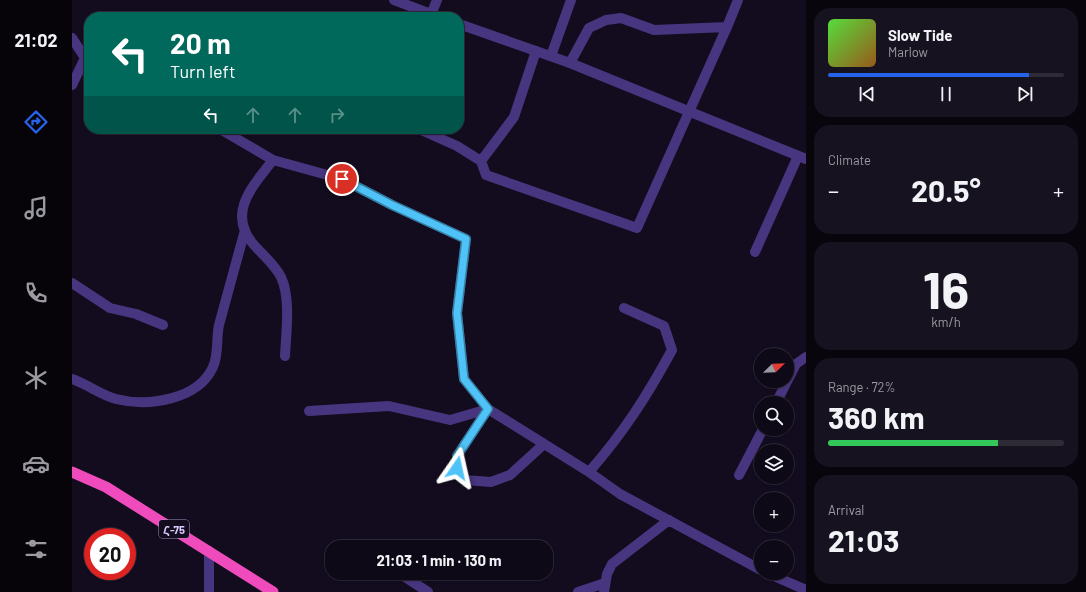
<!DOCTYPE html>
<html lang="en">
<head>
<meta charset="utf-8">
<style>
  :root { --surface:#0e0917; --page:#171220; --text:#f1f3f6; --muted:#9b9aa1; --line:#2e2a36; --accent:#2563eb }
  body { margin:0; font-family:Barlow,"Noto Sans Armenian",sans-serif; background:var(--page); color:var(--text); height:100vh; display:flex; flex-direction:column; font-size:15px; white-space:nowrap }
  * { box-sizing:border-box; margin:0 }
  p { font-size:13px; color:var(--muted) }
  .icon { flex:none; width:22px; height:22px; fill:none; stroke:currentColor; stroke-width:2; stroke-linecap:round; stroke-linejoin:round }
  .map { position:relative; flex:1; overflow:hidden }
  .side { display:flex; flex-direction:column; gap:8px; padding:8px; background:#08050d; width:280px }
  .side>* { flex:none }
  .hud { position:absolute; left:12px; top:12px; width:380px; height:122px; border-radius:16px; box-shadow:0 1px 3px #0004,0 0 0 1px var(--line); background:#00695c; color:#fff; overflow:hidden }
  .needle { width:26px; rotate:67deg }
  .fabs { position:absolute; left:682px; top:348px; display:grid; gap:8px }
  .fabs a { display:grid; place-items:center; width:40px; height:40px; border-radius:50%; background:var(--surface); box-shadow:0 1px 3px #0004,0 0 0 1px var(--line); font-size:20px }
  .speed { position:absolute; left:12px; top:528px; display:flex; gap:8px; font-size:20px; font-weight:700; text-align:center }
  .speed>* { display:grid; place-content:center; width:52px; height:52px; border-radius:50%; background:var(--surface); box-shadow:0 1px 3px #0004,0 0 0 1px var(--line); line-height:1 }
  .speed .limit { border:6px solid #d22; background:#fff; color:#111 }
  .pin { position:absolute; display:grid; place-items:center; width:34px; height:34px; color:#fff; margin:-17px; border:2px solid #fff; border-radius:50%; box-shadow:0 1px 4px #0007 }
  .me { position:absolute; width:44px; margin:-22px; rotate:11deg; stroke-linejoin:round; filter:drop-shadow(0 0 3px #0008) }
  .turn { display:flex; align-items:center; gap:14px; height:84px; padding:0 20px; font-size:18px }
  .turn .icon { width:52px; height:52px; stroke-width:2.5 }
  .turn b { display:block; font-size:28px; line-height:34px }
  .lanes { display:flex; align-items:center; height:38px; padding:0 20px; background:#0003; justify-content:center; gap:20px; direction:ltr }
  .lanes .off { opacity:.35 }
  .big { font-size:30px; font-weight:700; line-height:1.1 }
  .side .card { flex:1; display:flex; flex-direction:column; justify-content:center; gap:6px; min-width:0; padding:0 14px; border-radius:16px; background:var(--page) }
  .side .dial { align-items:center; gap:0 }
  .dial b { font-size:52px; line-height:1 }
  .song { display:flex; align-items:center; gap:12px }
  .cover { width:48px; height:48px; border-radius:6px; background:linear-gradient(135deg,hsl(110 70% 55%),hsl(30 70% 35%)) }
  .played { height:4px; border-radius:2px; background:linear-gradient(90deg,var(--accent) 85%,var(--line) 85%) }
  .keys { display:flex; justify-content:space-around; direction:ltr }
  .heat { display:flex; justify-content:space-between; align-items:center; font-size:22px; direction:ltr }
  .charge { height:6px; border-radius:3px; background:linear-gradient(90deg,#34c759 72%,var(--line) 0) }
  .trip { position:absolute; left:253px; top:540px; width:228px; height:40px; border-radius:16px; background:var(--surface); box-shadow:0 1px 3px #0004,0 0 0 1px var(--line); font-weight:700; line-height:40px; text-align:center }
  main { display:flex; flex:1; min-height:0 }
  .menu { display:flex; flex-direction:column; width:72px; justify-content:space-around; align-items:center; background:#060409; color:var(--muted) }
  .menu .icon { width:28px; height:28px }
  .menu .selected { color:var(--accent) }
  .menu b { font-size:18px; color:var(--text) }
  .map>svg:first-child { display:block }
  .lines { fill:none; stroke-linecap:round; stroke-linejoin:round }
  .service { stroke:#47367f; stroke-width:10 }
  .minor { stroke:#47367f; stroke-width:10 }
  .trunk { stroke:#f04bbc; stroke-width:11 }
  .route-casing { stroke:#337fa1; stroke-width:10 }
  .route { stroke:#4fc3f7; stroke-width:7 }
  .labels { text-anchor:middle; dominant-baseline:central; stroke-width:4; stroke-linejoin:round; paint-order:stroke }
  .shield { fill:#130c1f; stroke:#9e91bc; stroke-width:1 }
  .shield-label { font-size:11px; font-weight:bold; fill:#dacaff }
</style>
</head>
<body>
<main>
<nav class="menu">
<b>21:02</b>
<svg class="icon selected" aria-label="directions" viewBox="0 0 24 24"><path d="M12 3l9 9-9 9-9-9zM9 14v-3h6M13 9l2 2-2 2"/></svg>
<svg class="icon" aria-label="music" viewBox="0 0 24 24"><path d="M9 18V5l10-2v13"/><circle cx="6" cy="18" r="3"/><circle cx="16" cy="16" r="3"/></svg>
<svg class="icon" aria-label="phone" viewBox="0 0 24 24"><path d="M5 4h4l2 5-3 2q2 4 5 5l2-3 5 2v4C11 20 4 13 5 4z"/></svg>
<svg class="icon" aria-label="climate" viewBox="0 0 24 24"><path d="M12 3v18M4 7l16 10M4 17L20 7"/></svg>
<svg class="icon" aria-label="car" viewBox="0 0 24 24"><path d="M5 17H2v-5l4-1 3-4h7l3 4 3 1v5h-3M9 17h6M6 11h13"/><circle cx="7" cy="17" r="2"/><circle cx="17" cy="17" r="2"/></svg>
<svg class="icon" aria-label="filters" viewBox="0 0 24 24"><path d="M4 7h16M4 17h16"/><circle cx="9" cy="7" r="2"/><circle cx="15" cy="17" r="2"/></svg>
</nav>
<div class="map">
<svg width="734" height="592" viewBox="0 0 734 592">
  <rect width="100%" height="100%" fill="#130c1f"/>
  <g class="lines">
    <!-- service -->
    <path class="service" d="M358 17 365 0
      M0 38 13 58 17 60
      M479 56 499 0
      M498 63 517 28 534 20 549 18 582 30 655 27 666 0
      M0 85 13 58
      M148 129 201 160 270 179 320 205 394 239 385 313 392 379 416 409 517 472 548 494 689 570
      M347 129 385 146 409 161 414 175 565 228 655 27
      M201 160C181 186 154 213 182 245 191 255 203 265 209 277 219 298 214 334 213 356
      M409 161 442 117 464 51
      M683 252 726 156
      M0 283 38 308 64 314 91 325
      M0 379C15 384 29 395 44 399 76 407 126 400 141 367 147 354 144 338 147 325 156 293 164 262 173 230
      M704 403 724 364 734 357
      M416 409 385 456V468L392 480 419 482 438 475 472 444
      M237 411 317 406 378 420 416 409
      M517 472C552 432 575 396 600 350L592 326 552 308
      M667 475 691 429
      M327 573 356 592
      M695 573 734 590
      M506 592 533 583
      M532 592 535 574 540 564 597 520"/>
    <!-- minor -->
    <path class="minor" d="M322 0 367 17
      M387 24 498 63 734 159
      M137 592V551"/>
    <!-- trunk -->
    <path class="trunk" d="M0 472 34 487 201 592"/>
  </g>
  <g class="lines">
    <defs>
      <path id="route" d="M270 179 320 205 394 239 385 313 392 379 416 409 385 456V468"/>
    </defs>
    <!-- route casing -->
    <use href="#route" class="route-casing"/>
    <!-- route -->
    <use href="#route" class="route"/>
  </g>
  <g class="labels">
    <!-- shield labels -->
    <rect class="shield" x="87" y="520" width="30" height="18" rx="3"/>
    <g class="shield-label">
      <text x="102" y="529">Հ-75</text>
    </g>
  </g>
</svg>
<div class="fabs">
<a><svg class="needle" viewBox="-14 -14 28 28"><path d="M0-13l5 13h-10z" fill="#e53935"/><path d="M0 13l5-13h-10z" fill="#9b9aa1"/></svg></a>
<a><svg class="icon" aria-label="search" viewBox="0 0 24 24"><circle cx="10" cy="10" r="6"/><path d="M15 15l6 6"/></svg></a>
<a><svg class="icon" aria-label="layers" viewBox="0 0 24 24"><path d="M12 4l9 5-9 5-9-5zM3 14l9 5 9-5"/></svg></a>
<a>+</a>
<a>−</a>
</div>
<div class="speed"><div class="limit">20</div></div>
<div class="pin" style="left:270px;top:179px;background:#d93025"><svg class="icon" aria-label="arrive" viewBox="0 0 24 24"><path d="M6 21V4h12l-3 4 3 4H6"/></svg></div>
<svg class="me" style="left:385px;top:468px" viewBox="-20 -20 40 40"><path d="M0-17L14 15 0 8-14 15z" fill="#4fc3f7" stroke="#fff" stroke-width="4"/></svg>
<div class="trip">21:03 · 1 min · 130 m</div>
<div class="hud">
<div class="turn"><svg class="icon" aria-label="left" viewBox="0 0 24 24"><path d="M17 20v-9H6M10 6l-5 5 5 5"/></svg><div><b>20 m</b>Turn left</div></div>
<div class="lanes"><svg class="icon" aria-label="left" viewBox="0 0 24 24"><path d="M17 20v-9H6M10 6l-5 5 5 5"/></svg><svg class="icon off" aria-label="ahead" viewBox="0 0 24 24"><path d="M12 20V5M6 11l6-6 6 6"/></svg><svg class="icon off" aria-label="ahead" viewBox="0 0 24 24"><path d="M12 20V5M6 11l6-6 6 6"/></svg><svg class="icon off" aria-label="right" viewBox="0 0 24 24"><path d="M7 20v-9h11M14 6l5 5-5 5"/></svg></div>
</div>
</div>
<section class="side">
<div class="card">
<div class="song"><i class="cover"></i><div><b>Slow Tide</b><p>Marlow</p></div></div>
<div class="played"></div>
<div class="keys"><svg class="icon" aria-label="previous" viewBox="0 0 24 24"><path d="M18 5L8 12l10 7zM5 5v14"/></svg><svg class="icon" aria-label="pause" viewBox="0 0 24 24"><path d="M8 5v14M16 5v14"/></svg><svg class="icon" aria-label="next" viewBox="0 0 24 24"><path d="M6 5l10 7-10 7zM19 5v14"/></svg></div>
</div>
<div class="card"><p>Climate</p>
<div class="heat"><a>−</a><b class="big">20.5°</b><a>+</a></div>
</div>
<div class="card dial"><b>16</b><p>km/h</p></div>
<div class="card"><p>Range · 72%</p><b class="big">360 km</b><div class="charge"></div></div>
<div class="card"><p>Arrival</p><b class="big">21:03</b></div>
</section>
</main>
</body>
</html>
